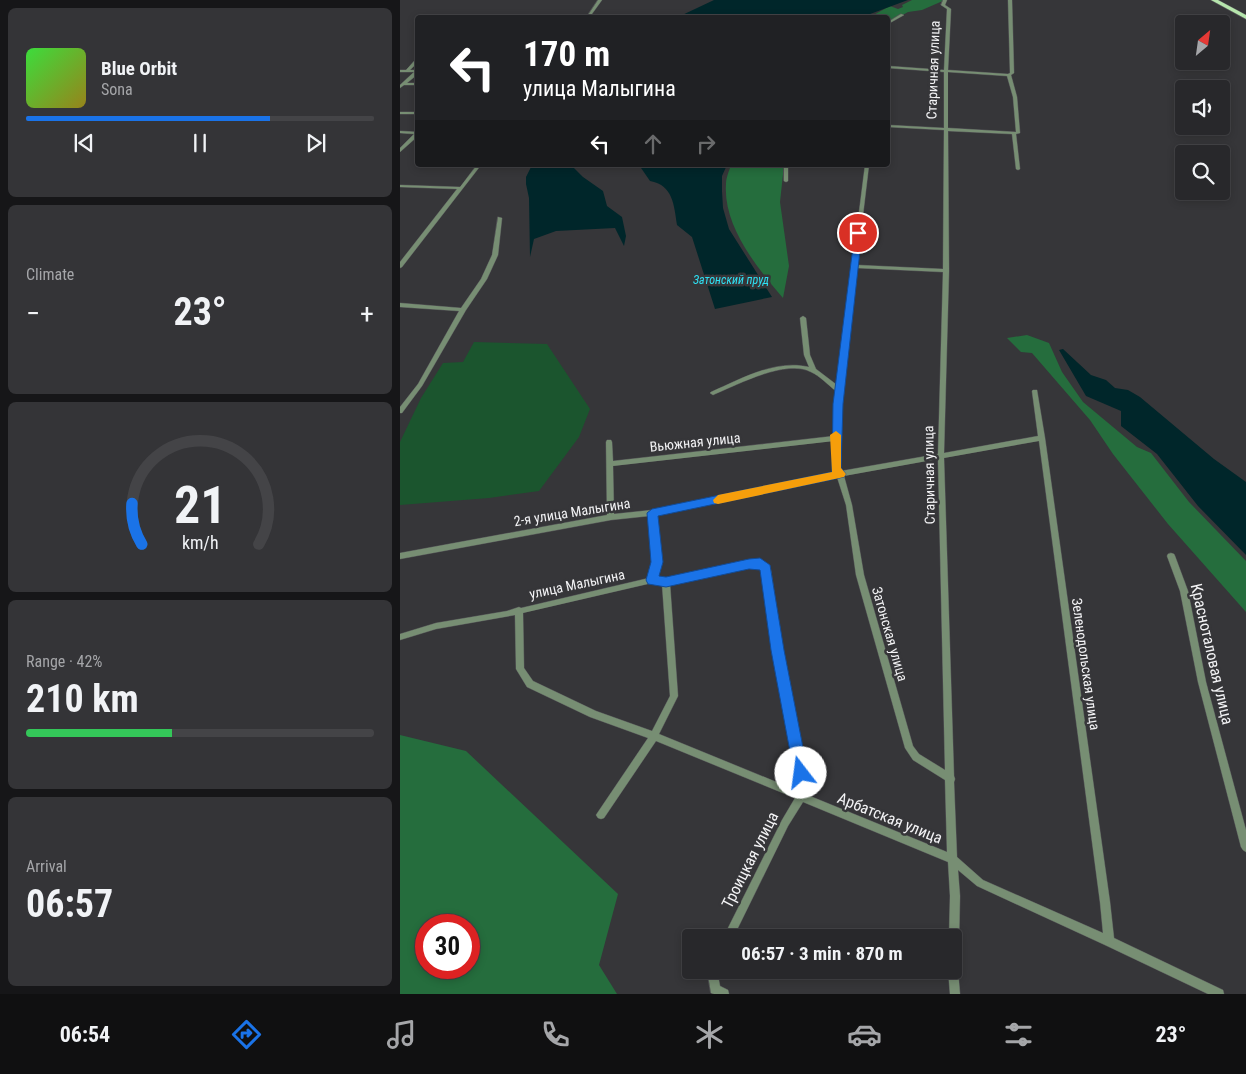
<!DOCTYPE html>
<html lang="en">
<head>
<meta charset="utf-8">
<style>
  :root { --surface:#28282b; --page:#343437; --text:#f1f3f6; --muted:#a5a6a9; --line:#444447; --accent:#1a73e8 }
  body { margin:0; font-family:"Roboto Condensed",sans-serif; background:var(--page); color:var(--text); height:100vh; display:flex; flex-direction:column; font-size:19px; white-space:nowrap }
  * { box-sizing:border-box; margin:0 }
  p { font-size:16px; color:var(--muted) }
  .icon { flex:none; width:28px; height:28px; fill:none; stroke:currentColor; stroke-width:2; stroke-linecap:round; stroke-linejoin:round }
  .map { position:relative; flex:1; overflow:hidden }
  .panel { display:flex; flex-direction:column; gap:8px; padding:8px; background:#161618; width:400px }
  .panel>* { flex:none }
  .top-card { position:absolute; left:15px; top:15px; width:475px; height:152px; border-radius:5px; box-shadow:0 2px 8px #0003,0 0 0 1px var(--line); background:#202124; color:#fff; overflow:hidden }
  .needle { width:32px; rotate:29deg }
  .buttons { position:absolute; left:775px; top:15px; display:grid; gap:10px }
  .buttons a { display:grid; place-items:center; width:55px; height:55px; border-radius:5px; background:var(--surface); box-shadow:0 2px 8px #0003,0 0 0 1px var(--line); font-size:25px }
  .speed { position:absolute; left:15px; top:914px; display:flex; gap:10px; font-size:25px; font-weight:700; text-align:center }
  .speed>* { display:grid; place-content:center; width:65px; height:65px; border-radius:50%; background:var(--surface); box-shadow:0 2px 8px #0003,0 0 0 1px var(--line); line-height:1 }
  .speed .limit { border:8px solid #d22; background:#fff; color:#111 }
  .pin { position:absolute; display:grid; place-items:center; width:42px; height:42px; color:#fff; margin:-21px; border:2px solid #fff; border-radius:50%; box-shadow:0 1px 5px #0007 }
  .me { position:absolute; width:55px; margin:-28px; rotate:345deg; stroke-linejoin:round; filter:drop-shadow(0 0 4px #0008) }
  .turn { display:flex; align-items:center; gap:18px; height:105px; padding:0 25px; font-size:22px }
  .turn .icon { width:65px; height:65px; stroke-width:2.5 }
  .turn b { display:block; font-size:35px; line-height:42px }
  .lanes { display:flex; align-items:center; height:48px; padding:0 25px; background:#0003; justify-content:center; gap:25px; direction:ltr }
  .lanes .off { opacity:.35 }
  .big { font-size:38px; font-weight:700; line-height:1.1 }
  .panel .tile { flex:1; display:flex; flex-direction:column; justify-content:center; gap:8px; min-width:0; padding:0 18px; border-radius:8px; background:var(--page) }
  .panel .dial { align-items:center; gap:0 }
  .dial svg { height:130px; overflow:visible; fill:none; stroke:var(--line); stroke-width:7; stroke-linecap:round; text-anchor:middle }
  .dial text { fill:var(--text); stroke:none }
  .song { display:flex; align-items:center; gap:15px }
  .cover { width:60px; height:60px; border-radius:8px; background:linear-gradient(135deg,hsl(120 70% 55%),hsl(50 70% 35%)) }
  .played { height:5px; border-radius:2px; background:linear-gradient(90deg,var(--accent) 70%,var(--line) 70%) }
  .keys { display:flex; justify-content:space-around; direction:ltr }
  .heat { display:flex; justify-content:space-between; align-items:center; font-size:28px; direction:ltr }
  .charge { height:8px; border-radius:4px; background:linear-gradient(90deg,#34c759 42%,var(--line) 0) }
  .trip { position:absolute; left:282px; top:929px; width:280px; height:50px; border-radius:5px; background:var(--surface); box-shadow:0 2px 8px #0003,0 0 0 1px var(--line); font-weight:700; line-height:50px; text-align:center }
  .dock { display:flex; height:80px; justify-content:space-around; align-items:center; background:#101011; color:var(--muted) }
  .dock .icon { width:35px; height:35px }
  .dock .on { color:var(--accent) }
  .dock b { font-size:22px; color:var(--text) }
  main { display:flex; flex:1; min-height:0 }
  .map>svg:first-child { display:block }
  .green { fill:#1b552e }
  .forest { fill:#256d3d; fill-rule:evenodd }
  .water { fill:#00262a }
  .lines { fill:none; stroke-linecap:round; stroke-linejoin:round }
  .street-casing { stroke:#545457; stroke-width:1 }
  .primary-casing { stroke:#545457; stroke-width:1 }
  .street { fill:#778e73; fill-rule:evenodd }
  .primary { fill:#b6e5ad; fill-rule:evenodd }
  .route { fill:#1a73e8; stroke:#114b97 }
  .slow { fill:#f59e0b }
  .labels { text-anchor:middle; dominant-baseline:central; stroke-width:5; stroke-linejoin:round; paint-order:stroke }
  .far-water-label { font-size:12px; font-style:italic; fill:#2ee0f3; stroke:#363639 }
  .street-label { font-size:14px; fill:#f3f3f5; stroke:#363639 }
  .near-street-label { font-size:16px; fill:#f3f3f5; stroke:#363639 }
</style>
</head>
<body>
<main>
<section class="panel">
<div class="tile">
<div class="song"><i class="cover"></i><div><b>Blue Orbit</b><p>Sona</p></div></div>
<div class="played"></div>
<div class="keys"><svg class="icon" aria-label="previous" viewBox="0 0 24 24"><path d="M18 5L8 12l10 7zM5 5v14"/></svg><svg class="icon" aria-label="pause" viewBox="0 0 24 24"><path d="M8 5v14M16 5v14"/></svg><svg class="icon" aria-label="next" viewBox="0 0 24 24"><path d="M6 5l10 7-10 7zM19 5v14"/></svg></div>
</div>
<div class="tile"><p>Climate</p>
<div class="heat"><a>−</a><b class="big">23°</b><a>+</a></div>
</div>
<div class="tile dial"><svg viewBox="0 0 100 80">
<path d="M14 69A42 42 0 1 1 86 69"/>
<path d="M14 69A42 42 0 0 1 8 44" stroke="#1a73e8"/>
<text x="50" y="56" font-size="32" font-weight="700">21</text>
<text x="50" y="72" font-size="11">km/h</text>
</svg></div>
<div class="tile"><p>Range · 42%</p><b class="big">210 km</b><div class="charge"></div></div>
<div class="tile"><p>Arrival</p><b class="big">06:57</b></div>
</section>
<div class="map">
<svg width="846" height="994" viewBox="0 0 846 994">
  <rect width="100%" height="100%" fill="#363639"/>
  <!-- green -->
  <path class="green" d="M74 342 147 344 190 409 179 437 139 491 89 498 0 505V442L21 398 43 363 63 362Z"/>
  <!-- forest -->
  <path class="forest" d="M512 0H545L522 10 508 12 488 23V18H468L490 6 498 9 503 7 502 5Z
    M331 165H384L380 202 389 266 383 298C357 268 323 226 326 184 326 178 329 171 331 165Z
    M627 335 649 343 662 372 683 402 737 447 751 453 789 502 846 561V612L768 524 713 454 690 420 632 353 621 352 607 338Z
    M0 735 66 751 218 894 199 965 217 994H0ZM26 925H69V968H26Z"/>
  <!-- water -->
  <path class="water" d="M314 0H508L462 17H278Z
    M132 165H171L183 177 203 191 207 206 222 217 226 236 224 246 215 228 156 231 134 239 130 257 129 198 126 184V177Z
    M239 165H327L322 176V191L323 208 329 229 372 297 315 309 292 237 277 225C274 205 273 185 250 181Z
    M663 349 691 375 706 380 715 388 728 390 740 397 814 459 846 482V555L798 506 757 454 721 426V411L686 396 659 350Z"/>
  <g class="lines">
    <defs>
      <path id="street" d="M198 0H202L189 18H186Z
        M543 0H547L545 5 551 9 548 70 608 74 610 73 608 0H612L614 73 611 75 617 97 620 133 616 134 620 169 618 170 616 169 612 134 548 131 549 271 544 453 638 436 632 391 633 390H637L645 438 710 902 714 938 823 990 824 994H808L705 945 577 886 558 870 560 896 559 941 558 945 554 946V938H549L550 896 548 862 403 802 388 826 333 938H323L382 820 395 798 256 741 204 818 201 819 198 818 196 815 198 812 248 738 190 717 127 687 116 669 115 615 36 629 0 640V634L36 623 107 611 119 607 121 608 249 578 253 561 249 516 211 520 0 559V553L207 515 206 442 207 440H211L212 442 213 461 434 436 436 391C428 385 420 376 411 372 386 359 339 384 315 394L313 395 310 393 311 392C341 379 375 359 409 367L404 355 400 318 403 316 406 318 410 355 416 369 437 385 465 165H469L457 265 543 269 544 130 488 127V125L544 128V72L488 68V66L544 70 547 9 541 5ZM548 72 607 76 613 97 616 132 548 128ZM457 268 543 272 538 454 441 471 439 469 442 390ZM434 441 433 470 435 473 252 510 214 514 213 466ZM639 441 700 902 703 933 583 880 557 857 554 782 555 779 554 776 544 458ZM538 459 545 770 519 754 513 746 464 575 452 505 444 476ZM437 477 446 505 456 575 505 748 513 760 545 780 547 852 405 794V773L382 651 371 571 367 563 349 561 266 579 256 578 261 561 256 515ZM349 567 362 568 363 571 374 651 397 773 396 790 259 734 278 696 270 584ZM252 583 262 584 270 696 252 731 196 711 133 681 124 668 123 613Z
        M501 14 504 15 488 24V22Z
        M17 58H18V62L10 70H18V74L7 83H18V85H4L0 88V85L14 72H0V70H6Z
        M0 112H18V114H0Z
        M0 131 18 132V136L0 152V148L14 134 0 133Z
        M77 165H81L2 267 0 268V262L57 189 0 187V185L60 187Z
        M384 165H388V181L386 182 384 181Z
        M98 217 102 218 98 255 87 279 66 310 22 386 2 413H0V407L18 384 59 311 0 307V303L61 308 81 279 92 255Z
        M771 553 774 554 775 556 788 591 806 682 846 830V852L843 850 841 847 798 682 780 591 767 556 768 554Z
        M554 965 557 966 558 970 560 994H550L548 970H554Z
        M307 970H317L320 986 328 990 329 994H314L311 993Z"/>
      <path id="primary" d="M811 0H818L846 15V19Z"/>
    </defs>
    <!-- street casing -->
    <use href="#street" class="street-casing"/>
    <!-- primary casing -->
    <use href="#primary" class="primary-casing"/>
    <!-- street -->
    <use href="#street" class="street"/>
    <!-- primary -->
    <use href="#primary" class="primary"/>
  </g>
  <!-- route -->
  <path class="route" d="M455 231 462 233 443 404 441 468 446 474 444 477 258 516 263 562 259 576 266 577 349 559 360 558 370 565 384 650 408 773 406 777 401 779 396 777 394 773 371 650 360 570 349 569 266 587 248 584 246 580 251 562 247 513 252 509 432 472 433 404Z"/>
  <!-- slow -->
  <path class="slow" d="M436 431 441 435V468L446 474 444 477 318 504 314 503 313 500 318 495 432 472 430 435Z"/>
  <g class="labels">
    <!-- far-water labels -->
    <g class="far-water-label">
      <text x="331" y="280">Затонский пруд</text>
    </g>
    <!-- street labels -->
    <g class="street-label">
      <text transform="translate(533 70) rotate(-88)">Старичная улица</text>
      <text transform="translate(295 442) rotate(-6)">Вьюжная улица</text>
      <text transform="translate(529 475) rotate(-91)">Старичная улица</text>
      <text transform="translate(172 512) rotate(-9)">2-я улица Малыгина</text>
      <text transform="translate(177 584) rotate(-12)">улица Малыгина</text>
      <text transform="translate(490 634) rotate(74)">Затонская улица</text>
      <text transform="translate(686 664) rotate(82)">Зеленодольская улица</text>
    </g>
    <!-- near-street labels -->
    <g class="near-street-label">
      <text transform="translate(812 654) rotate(77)">Красноталовая улица</text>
      <text transform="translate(490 818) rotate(22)">Арбатская улица</text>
      <text transform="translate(350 860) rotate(-63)">Троицкая улица</text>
    </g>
  </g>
</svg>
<div class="buttons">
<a><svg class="needle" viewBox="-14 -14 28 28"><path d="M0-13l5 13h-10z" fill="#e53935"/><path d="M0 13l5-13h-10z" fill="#a5a6a9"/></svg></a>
<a><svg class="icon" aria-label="sound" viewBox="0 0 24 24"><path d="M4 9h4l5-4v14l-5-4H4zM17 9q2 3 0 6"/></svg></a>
<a><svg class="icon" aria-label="search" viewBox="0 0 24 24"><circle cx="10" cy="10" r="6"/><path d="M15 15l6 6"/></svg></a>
</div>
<div class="speed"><div class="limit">30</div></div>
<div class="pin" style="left:458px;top:233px;background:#d93025"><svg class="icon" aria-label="arrive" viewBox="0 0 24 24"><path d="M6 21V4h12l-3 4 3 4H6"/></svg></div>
<svg class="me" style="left:401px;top:773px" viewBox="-20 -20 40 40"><circle r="19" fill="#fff"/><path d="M0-13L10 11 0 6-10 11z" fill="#1a73e8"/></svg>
<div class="trip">06:57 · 3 min · 870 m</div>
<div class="top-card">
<div class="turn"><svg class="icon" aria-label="left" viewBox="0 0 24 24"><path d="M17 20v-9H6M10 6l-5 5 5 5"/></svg><div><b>170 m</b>улица Малыгина</div></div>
<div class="lanes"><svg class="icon" aria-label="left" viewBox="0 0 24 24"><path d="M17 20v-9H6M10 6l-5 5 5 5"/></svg><svg class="icon off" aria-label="ahead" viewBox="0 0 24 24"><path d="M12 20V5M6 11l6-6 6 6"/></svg><svg class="icon off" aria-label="right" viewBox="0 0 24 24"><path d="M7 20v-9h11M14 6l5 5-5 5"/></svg></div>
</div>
</div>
</main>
<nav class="dock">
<b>06:54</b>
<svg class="icon on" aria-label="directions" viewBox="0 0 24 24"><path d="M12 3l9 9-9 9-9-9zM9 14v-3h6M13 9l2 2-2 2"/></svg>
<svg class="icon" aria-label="music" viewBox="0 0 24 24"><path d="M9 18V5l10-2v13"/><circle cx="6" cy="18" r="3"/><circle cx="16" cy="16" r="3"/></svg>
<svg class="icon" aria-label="phone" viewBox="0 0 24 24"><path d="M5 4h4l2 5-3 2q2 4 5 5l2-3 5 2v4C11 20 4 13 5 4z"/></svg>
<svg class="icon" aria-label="climate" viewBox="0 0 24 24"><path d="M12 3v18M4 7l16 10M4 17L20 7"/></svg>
<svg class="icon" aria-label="car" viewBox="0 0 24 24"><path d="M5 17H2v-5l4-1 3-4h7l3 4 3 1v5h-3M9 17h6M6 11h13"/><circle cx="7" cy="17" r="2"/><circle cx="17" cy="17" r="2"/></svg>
<svg class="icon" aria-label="filters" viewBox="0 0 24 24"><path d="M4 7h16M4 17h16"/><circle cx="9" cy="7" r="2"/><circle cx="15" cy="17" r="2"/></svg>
<b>23°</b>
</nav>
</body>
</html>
